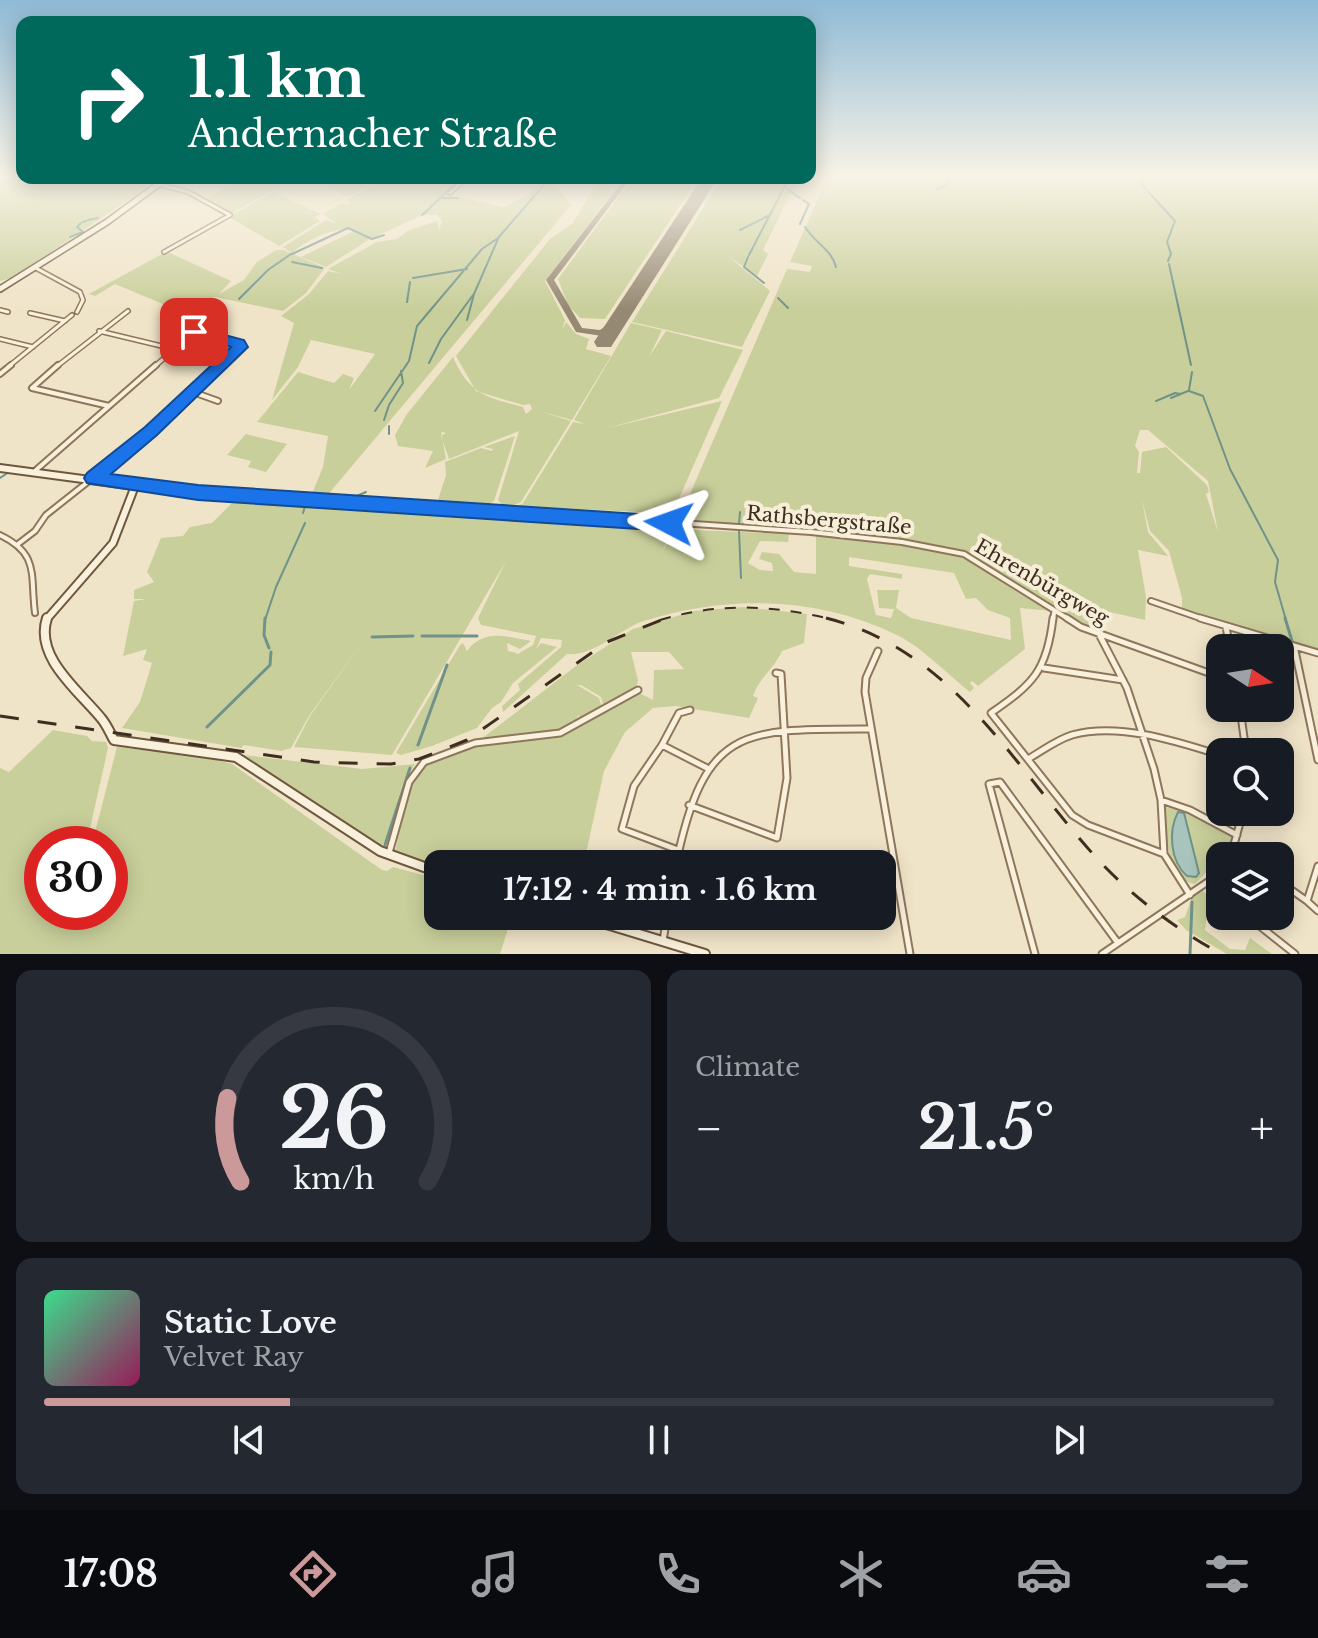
<!DOCTYPE html>
<html lang="en">
<head>
<meta charset="utf-8">
<style>
  :root { --surface:#171b24; --page:#242831; --text:#f1f3f6; --muted:#9ea1a6; --line:#363941; --accent:#cc999b }
  body { margin:0; font-family:"Libre Baskerville",serif; background:var(--page); color:var(--text); height:100vh; display:flex; flex-direction:column; font-size:30px; white-space:nowrap }
  * { box-sizing:border-box; margin:0 }
  p { font-size:26px; color:var(--muted) }
  .icon { flex:none; width:44px; height:44px; fill:none; stroke:currentColor; stroke-width:2; stroke-linecap:round; stroke-linejoin:round }
  .map { position:relative; height:954px; overflow:hidden }
  .details { display:flex; flex-direction:column; gap:16px; padding:16px; background:#0d0f14; flex:1 }
  .details>* { flex:none }
  .top-card { position:absolute; left:16px; top:16px; width:800px; height:168px; border-radius:16px; box-shadow:0 4px 20px #0003; background:#00695c; color:#fff; overflow:hidden }
  .needle { width:52px; rotate:102deg }
  .fabs { position:absolute; left:1206px; top:634px; display:grid; gap:16px }
  .fabs a { display:grid; place-items:center; width:88px; height:88px; border-radius:16px; background:var(--surface); box-shadow:0 4px 20px #0003; font-size:40px }
  .speed { position:absolute; left:24px; top:826px; display:flex; gap:16px; font-size:40px; font-weight:700; text-align:center }
  .speed>* { display:grid; place-content:center; width:104px; height:104px; border-radius:50%; background:var(--surface); box-shadow:0 4px 20px #0003; line-height:1 }
  .speed .limit { border:12px solid #d22; background:#fff; color:#111 }
  .pin { position:absolute; display:grid; place-items:center; width:68px; height:68px; color:#fff; margin:-34px; border-radius:16px; box-shadow:0 4px 12px #0006 }
  .me { position:absolute; width:88px; margin:-44px; rotate:274deg; stroke-linejoin:round; filter:drop-shadow(0 0 6px #0008) }
  .turn { display:flex; align-items:center; gap:28px; height:168px; padding:0 40px; font-size:36px }
  .turn .icon { width:104px; height:104px; stroke-width:2.5 }
  .turn b { display:block; font-size:56px; line-height:68px }
  .big { font-size:60px; font-weight:800; line-height:1.1 }
  .details .tile { flex:1; display:flex; flex-direction:column; justify-content:center; gap:12px; min-width:0; padding:0 28px; border-radius:16px; background:var(--page) }
  .details .dial { align-items:center; gap:0 }
  .dial svg { height:208px; overflow:visible; fill:none; stroke:var(--line); stroke-width:7; stroke-linecap:round; text-anchor:middle }
  .dial text { fill:var(--text); stroke:none }
  .song { display:flex; align-items:center; gap:24px }
  .cover { width:96px; height:96px; border-radius:12px; background:linear-gradient(135deg,hsl(150 70% 55%),hsl(330 70% 35%)) }
  .played { height:8px; border-radius:4px; background:linear-gradient(90deg,var(--accent) 20%,var(--line) 20%) }
  .keys { display:flex; justify-content:space-around; direction:ltr }
  .heat { display:flex; justify-content:space-between; align-items:center; font-size:44px; direction:ltr }
  .details .tiles { flex:1; display:grid; gap:16px; grid-template-columns:1fr 1fr }
  .tile:last-child { grid-column:span 2 }
  .trip { position:absolute; left:424px; top:850px; width:472px; height:80px; border-radius:16px; background:var(--surface); box-shadow:0 4px 20px #0003; font-weight:800; line-height:80px; text-align:center }
  .tab-bar { display:flex; height:128px; justify-content:space-around; align-items:center; background:#090b0e; color:var(--muted) }
  .tab-bar .icon { width:56px; height:56px }
  .tab-bar .on { color:var(--accent) }
  .tab-bar b { font-size:36px; color:var(--text) }
  .map>svg:first-child { display:block }
  .farmland { fill:#e6deb5 }
  .green { fill:#c9cf9b; fill-rule:evenodd }
  .water { fill:#a9c4bc; stroke:#6f938a; stroke-width:2 }
  .lines { fill:none; stroke-linecap:round; stroke-linejoin:round }
  .stream-far1 { stroke:#6f938a; stroke-width:2 }
  .stream { stroke:#6f938a; stroke-width:3 }
  .taxiway { fill:#968974; fill-rule:evenodd }
  .runway { fill:#968974; fill-rule:evenodd }
  .street-far2-casing { stroke:#8d765c; stroke-width:6 }
  .street-far1-casing { stroke:#8d765c; stroke-width:8 }
  .street-casing { stroke:#8d765c; stroke-width:9 }
  .secondary-far2-casing { stroke:#6f573f; stroke-width:8 }
  .secondary-far1-casing { stroke:#6f573f; stroke-width:10 }
  .secondary-casing { stroke:#6f573f; stroke-width:12 }
  .street-far2 { stroke:#faf1dc; stroke-width:3 }
  .street-far1 { stroke:#faf1dc; stroke-width:4 }
  .street { stroke:#faf1dc; stroke-width:5 }
  .secondary-far2 { stroke:#faf1dc; stroke-width:5 }
  .secondary-far1 { stroke:#faf1dc; stroke-width:6 }
  .secondary { stroke:#faf1dc; stroke-width:8 }
  .rail-far1 { stroke:#3d2e20; stroke-width:2; stroke-dasharray:11 11; stroke-linecap:butt }
  .rail { stroke:#3d2e20; stroke-width:3; stroke-dasharray:19 19; stroke-linecap:butt }
  .route { fill:#1a73e8; stroke:#114b97; stroke-width:2 }
  .labels { text-anchor:middle; dominant-baseline:central; stroke-width:8; stroke-linejoin:round; paint-order:stroke }
  .street-label { font-size:20px; fill:#3d2e20; stroke:#f7eed8 }
</style>
</head>
<body>
<div class="map">
<svg width="1318" height="954" viewBox="0 0 1318 954">
  <rect width="100%" height="100%" fill="#f0e4c8"/>
  <!-- farmland -->
  <path class="farmland" d="M298 178H310L348 197 318 212 273 192Z"/>
  <!-- green -->
  <path class="green" d="M0 176H22V178H161L12 278 0 281Z
    M828 176H1318V649L1231 626 1182 610V598L1169 551 1150 531 1142 500 1148 532 1168 556 1138 550 1146 597 1145 620 1096 609 1097 631 1054 606 1051 611 1020 608 1025 649 978 686 972 681 970 683 974 688 970 692C947 674 923 648 897 635 816 596 728 595 644 621 619 629 594 657 567 654L503 712 502 706 520 690 518 684 561 647 562 640 541 638 536 649 541 643 557 647 513 683 501 702 492 708 477 728 432 746 401 755 396 753 460 645 463 643 467 651C485 628 505 637 531 641L520 649 507 643 508 651 517 653 516 655 533 645 536 636 481 625 478 618 506 561 392 755 294 747 310 716 364 640 309 716 291 748 281 751 244 745 241 748 122 728 140 702 152 663 143 660 147 649 123 656 134 601 146 599H134V590L154 582 147 572 161 538 183 536 190 527 212 523 236 499 491 517 665 525 673 528 661 554 675 529 789 534 788 542 760 541 748 563 760 570 773 571 772 563 759 559 762 552 779 554 794 572 816 574V531L678 522 787 269 810 272 812 266 790 262ZM1140 430H1148L1208 481 1218 532 1206 494 1209 492 1207 485 1166 447 1142 452 1140 473H1137L1139 452 1135 446ZM849 557 954 573 966 599 976 598 988 610 1010 618 1011 640 911 618 896 608 899 590H877L879 608 894 609 891 618 876 615 867 579 870 574 902 579V574L849 566Z
    M245 178H296L232 213 205 199Z
    M310 178H381L348 197Z
    M383 178H465L448 195 504 207 526 196 548 179 554 182 571 205 326 497 311 496 323 467 328 436 257 422 298 372 334 383 343 374 354 378 349 390 375 354 311 340 298 367 272 400 294 323 281 316 309 294 328 271 342 274 328 269 377 242 397 239 409 230 437 221 439 230 442 221 431 208 436 215H422L370 239 326 267 301 257 354 231C339 224 305 241 292 253L283 247 326 220 337 224 323 214 342 203 347 205 350 203 347 200Z
    M598 178H622L615 189 610 190 613 192 545 281 565 320 562 330 566 322 576 334 589 339 586 349 611 356 572 420 539 411 571 421 521 502 512 506 502 505 498 500 519 431 449 459 441 436 446 433 441 432 446 459 425 468 433 451 398 446 395 435 407 414 453 357C470 395 486 397 523 407L526 414 532 409 530 404 523 405 476 391 456 356 550 239 573 223 593 189 597 188 594 186Z
    M636 178H698L605 319 580 318 568 305 558 279 622 192Z
    M722 178H798L763 250 768 254 757 276 772 287 728 256 770 291 742 347 632 322Z
    M273 192 321 214 315 217 320 221 279 246 229 217Z
    M276 250H284L325 268 306 293 283 311 215 297 204 301 187 314 115 284 95 296 89 294 162 254 170 253 231 281 219 294 244 280 257 262Z
    M631 323 662 330 649 357 666 331 743 350 719 398 607 428 722 401 677 503 670 511 660 513 518 506 523 503 573 422 585 424 574 420Z
    M246 434 287 444 266 472 248 467 251 461 227 455Z
    M515 436 494 501 489 504 438 500 446 475 445 462 481 448 492 451 493 449 484 447Z
    M743 607 807 614 804 643 782 651C774 669 759 678 753 696L758 698 749 718 676 706 653 708 625 732 604 771 585 858 566 863 537 857 531 864H438V870L395 853C401 827 404 788 422 767 440 746 528 741 557 735 577 730 616 703 637 692L653 700 654 670 684 669 669 652H631L638 680 636 689 604 707 601 697 581 685H577L599 698 602 708 581 719 577 715 579 722 550 733 480 740 576 666 633 629 694 611Z
    M53 730 87 736 92 741 106 742 108 748 87 842 42 844V880L34 892 42 894V912H110V844H92L117 747 201 756 232 764 382 870 387 871 393 867 438 879V916H512L500 954H0V768L9 772Z
    M243 755 362 769 415 764 402 786 385 843 381 846Z
    M1166 807 1191 814 1233 836 1230 847 1195 884C1166 880 1165 830 1166 807Z
    M1203 891 1209 897 1205 930 1230 949 1245 950 1250 938 1272 954H1227L1186 930 1177 920 1185 917 1192 897Z"/>
  <!-- water -->
  <path class="water" d="M1178 812 1184 813 1199 873 1196 877 1187 876C1170 861 1168 831 1178 812Z"/>
  <g class="lines">
    <!-- stream-far1 -->
    <path class="stream-far1" d="M1141 176 1143 186 1175 221 1167 242 1171 254 1168 261
      M938 177 943 176
      M787 189 800 198
      M937 189 946 185 950 176
      M443 198H458
      M430 208 460 178
      M422 215 429 209
      M88 220 98 218
      M83 222 86 221
      M800 224 809 204 803 200
      M805 227C815 243 832 250 836 267
      M740 230 768 216
      M89 236 92 235
      M70 237 83 232 77 227 81 223
      M292 254 348 228 372 239 384 235
      M749 255 789 178
      M748 257 744 267 764 283
      M292 262 322 268
      M1169 264 1191 365
      M413 278 467 269
      M778 298 788 308
      M239 299 268 270 291 254
      M407 302 410 282
      M467 320 474 294 498 239
      M429 363 441 339 473 295
      M1189 390 1192 372
      M1189 391 1203 396 1230 469 1278 560 1275 582 1286 620
      M1171 398 1188 391
      M1156 401 1175 393 1181 394
      M375 411 409 361 417 326 482 249 498 238 550 178
      M384 420 389 405 403 383 401 371
      M389 426V434
      M0 478 9 472
      M172 486 179 487
      M145 489 154 490
      M163 491 203 495
      M206 495 306 503 303 513
      M352 498 366 492
      M312 503 409 509
      M412 509 489 514
      M494 514 530 516
      M739 524 740 512
      M739 531 741 578
      M265 620 276 587 305 523"/>
    <!-- stream -->
    <path class="stream" d="M265 618 264 635 269 648
      M1285 618 1292 641
      M422 636H477
      M372 637 413 636
      M207 727 270 665 271 652
      M418 745 447 665
      M385 845 410 768
      M1190 954 1192 902"/>
    <!-- taxiway -->
    <path class="taxiway" d="M625 178H631L554 280 582 328 600 330 615 319H621L622 321 602 336 576 332 546 280Z
      M702 178H708L707 186 702 185Z"/>
    <!-- runway -->
    <path class="runway" d="M702 178H718L611 347H597L594 342Z"/>
    <defs>
      <path id="street-far2" d="M158 184 188 192 230 215 164 252
        M450 193 466 178
        M34 267 80 292 83 300 77 312
        M0 310 8 312
        M30 313 65 321
        M99 331 174 349
        M0 339 33 347
        M8 367 72 315
        M56 367 128 311
        M154 367 194 332 241 346 218 367"/>
      <path id="street-far1" d="M58 365 32 388 109 406
        M0 374 11 365
        M193 392 218 401
        M36 470 156 365
        M136 486 811 532 902 542 964 554 1070 620
        M0 535C40 554 30 575 35 613
        M18 544 35 531 46 515 142 439 220 365
        M1151 601 1206 620
        M1053 620 1054 613"/>
      <path id="street" d="M1053 618C1047 671 1033 684 991 713L1072 815 1088 825 1164 854
        M1067 618 1081 627 1220 677
        M1200 618 1318 653
        M1226 627 1230 648
        M1100 636 1127 688 1154 769 1161 800 1164 854 1190 895
        M1294 646 1318 760
        M878 651 866 678 865 692 910 954
        M1044 668 1123 680
        M1240 708 1246 752
        M662 745 679 713 690 710
        M1028 759C1042 751 1056 740 1072 735 1118 722 1176 741 1220 755
        M1161 800 1190 810 1237 835
        M689 805 777 838 787 778 781 674 776 673
        M1233 848 1245 856
        M678 850 622 829 634 786 662 745 707 768
        M389 853 409 782 424 762 475 743 560 733 638 690
        M1227 856 1233 848 1243 812
        M676 864C705 726 741 729 871 729
        M1209 881 1220 891
        M1280 882 1307 901 1318 866
        M1308 902 1318 911
        M1247 916 1295 954
        M663 941 667 916
        M1035 954 989 784 1000 782 1118 943
        M1102 954 1209 881 1220 866"/>
      <path id="secondary-far2" d="M0 289 107 222 167 178"/>
      <path id="secondary-far1" d="M0 468 135 486 113 543 46 620"/>
      <path id="secondary" d="M47 618C34 657 79 691 101 718 107 725 110 733 114 740L236 757 380 851 438 872
        M580 916 705 954"/>
    </defs>
    <!-- street-far2 casing -->
    <use href="#street-far2" class="street-far2-casing"/>
    <!-- street-far1 casing -->
    <use href="#street-far1" class="street-far1-casing"/>
    <!-- street casing -->
    <use href="#street" class="street-casing"/>
    <!-- secondary-far2 casing -->
    <use href="#secondary-far2" class="secondary-far2-casing"/>
    <!-- secondary-far1 casing -->
    <use href="#secondary-far1" class="secondary-far1-casing"/>
    <!-- secondary casing -->
    <use href="#secondary" class="secondary-casing"/>
    <!-- street-far2 -->
    <use href="#street-far2" class="street-far2"/>
    <!-- street-far1 -->
    <use href="#street-far1" class="street-far1"/>
    <!-- street -->
    <use href="#street" class="street"/>
    <!-- secondary-far2 -->
    <use href="#secondary-far2" class="secondary-far2"/>
    <!-- secondary-far1 -->
    <use href="#secondary-far1" class="secondary-far1"/>
    <!-- secondary -->
    <use href="#secondary" class="secondary"/>
    <!-- rail-far1 -->
    <path class="rail-far1" d="M660 620C719 602 775 605 834 620"/>
    <!-- rail -->
    <path class="rail" d="M826 618C958 651 1018 775 1104 866 1138 901 1178 930 1221 954
      M0 716 314 762 391 764 419 759 467 740 607 642 666 618"/>
  </g>
  <!-- sky -->
  <linearGradient id="sky" x2="0" y2="1"><stop stop-color="#8fbad6"/><stop offset="0.57" stop-color="#f8f3e6"/><stop offset="1" stop-color="#f8f3e6" stop-opacity="0"/></linearGradient>
  <rect width="1318" height="309" fill="url(#sky)"/>
  <!-- route -->
  <path class="route" d="M194 327 244 340 248 347 157 435 111 474 198 485 669 516 676 518 678 523 676 529 669 531 198 500 87 483 84 478 87 473 145 427 231 347 188 335 186 332Z"/>
  <g class="labels">
    <!-- street labels -->
    <g class="street-label">
      <text transform="translate(829 520) rotate(5)">Rathsbergstraße</text>
      <text transform="translate(1042 582) rotate(30)">Ehrenbürgweg</text>
    </g>
  </g>
</svg>
<div class="fabs">
<a><svg class="needle" viewBox="-14 -14 28 28"><path d="M0-13l5 13h-10z" fill="#e53935"/><path d="M0 13l5-13h-10z" fill="#9ea1a6"/></svg></a>
<a><svg class="icon" aria-label="search" viewBox="0 0 24 24"><circle cx="10" cy="10" r="6"/><path d="M15 15l6 6"/></svg></a>
<a><svg class="icon" aria-label="layers" viewBox="0 0 24 24"><path d="M12 4l9 5-9 5-9-5zM3 14l9 5 9-5"/></svg></a>
</div>
<div class="speed"><div class="limit">30</div></div>
<div class="pin" style="left:194px;top:332px;background:#d93025"><svg class="icon" aria-label="arrive" viewBox="0 0 24 24"><path d="M6 21V4h12l-3 4 3 4H6"/></svg></div>
<svg class="me" style="left:669px;top:523px" viewBox="-20 -20 40 40"><path d="M0-17L14 15 0 8-14 15z" fill="#1a73e8" stroke="#fff" stroke-width="4"/></svg>
<div class="trip">17:12 · 4 min · 1.6 km</div>
<div class="top-card">
<div class="turn"><svg class="icon" aria-label="right" viewBox="0 0 24 24"><path d="M7 20v-9h11M14 6l5 5-5 5"/></svg><div><b>1.1 km</b>Andernacher Straße</div></div>
</div>
</div>
<section class="details">
<div class="tiles">
<div class="tile dial"><svg viewBox="0 0 100 80">
<path d="M14 69A42 42 0 1 1 86 69"/>
<path d="M14 69A42 42 0 0 1 9 37" stroke="#cc999b"/>
<text x="50" y="56" font-size="32" font-weight="700">26</text>
<text x="50" y="72" font-size="11">km/h</text>
</svg></div>
<div class="tile"><p>Climate</p>
<div class="heat"><a>−</a><b class="big">21.5°</b><a>+</a></div>
</div>
<div class="tile">
<div class="song"><i class="cover"></i><div><b>Static Love</b><p>Velvet Ray</p></div></div>
<div class="played"></div>
<div class="keys"><svg class="icon" aria-label="previous" viewBox="0 0 24 24"><path d="M18 5L8 12l10 7zM5 5v14"/></svg><svg class="icon" aria-label="pause" viewBox="0 0 24 24"><path d="M8 5v14M16 5v14"/></svg><svg class="icon" aria-label="next" viewBox="0 0 24 24"><path d="M6 5l10 7-10 7zM19 5v14"/></svg></div>
</div>
</div>
</section>
<nav class="tab-bar">
<b>17:08</b>
<svg class="icon on" aria-label="directions" viewBox="0 0 24 24"><path d="M12 3l9 9-9 9-9-9zM9 14v-3h6M13 9l2 2-2 2"/></svg>
<svg class="icon" aria-label="music" viewBox="0 0 24 24"><path d="M9 18V5l10-2v13"/><circle cx="6" cy="18" r="3"/><circle cx="16" cy="16" r="3"/></svg>
<svg class="icon" aria-label="phone" viewBox="0 0 24 24"><path d="M5 4h4l2 5-3 2q2 4 5 5l2-3 5 2v4C11 20 4 13 5 4z"/></svg>
<svg class="icon" aria-label="climate" viewBox="0 0 24 24"><path d="M12 3v18M4 7l16 10M4 17L20 7"/></svg>
<svg class="icon" aria-label="car" viewBox="0 0 24 24"><path d="M5 17H2v-5l4-1 3-4h7l3 4 3 1v5h-3M9 17h6M6 11h13"/><circle cx="7" cy="17" r="2"/><circle cx="17" cy="17" r="2"/></svg>
<svg class="icon" aria-label="filters" viewBox="0 0 24 24"><path d="M4 7h16M4 17h16"/><circle cx="9" cy="7" r="2"/><circle cx="15" cy="17" r="2"/></svg>
</nav>
</body>
</html>
